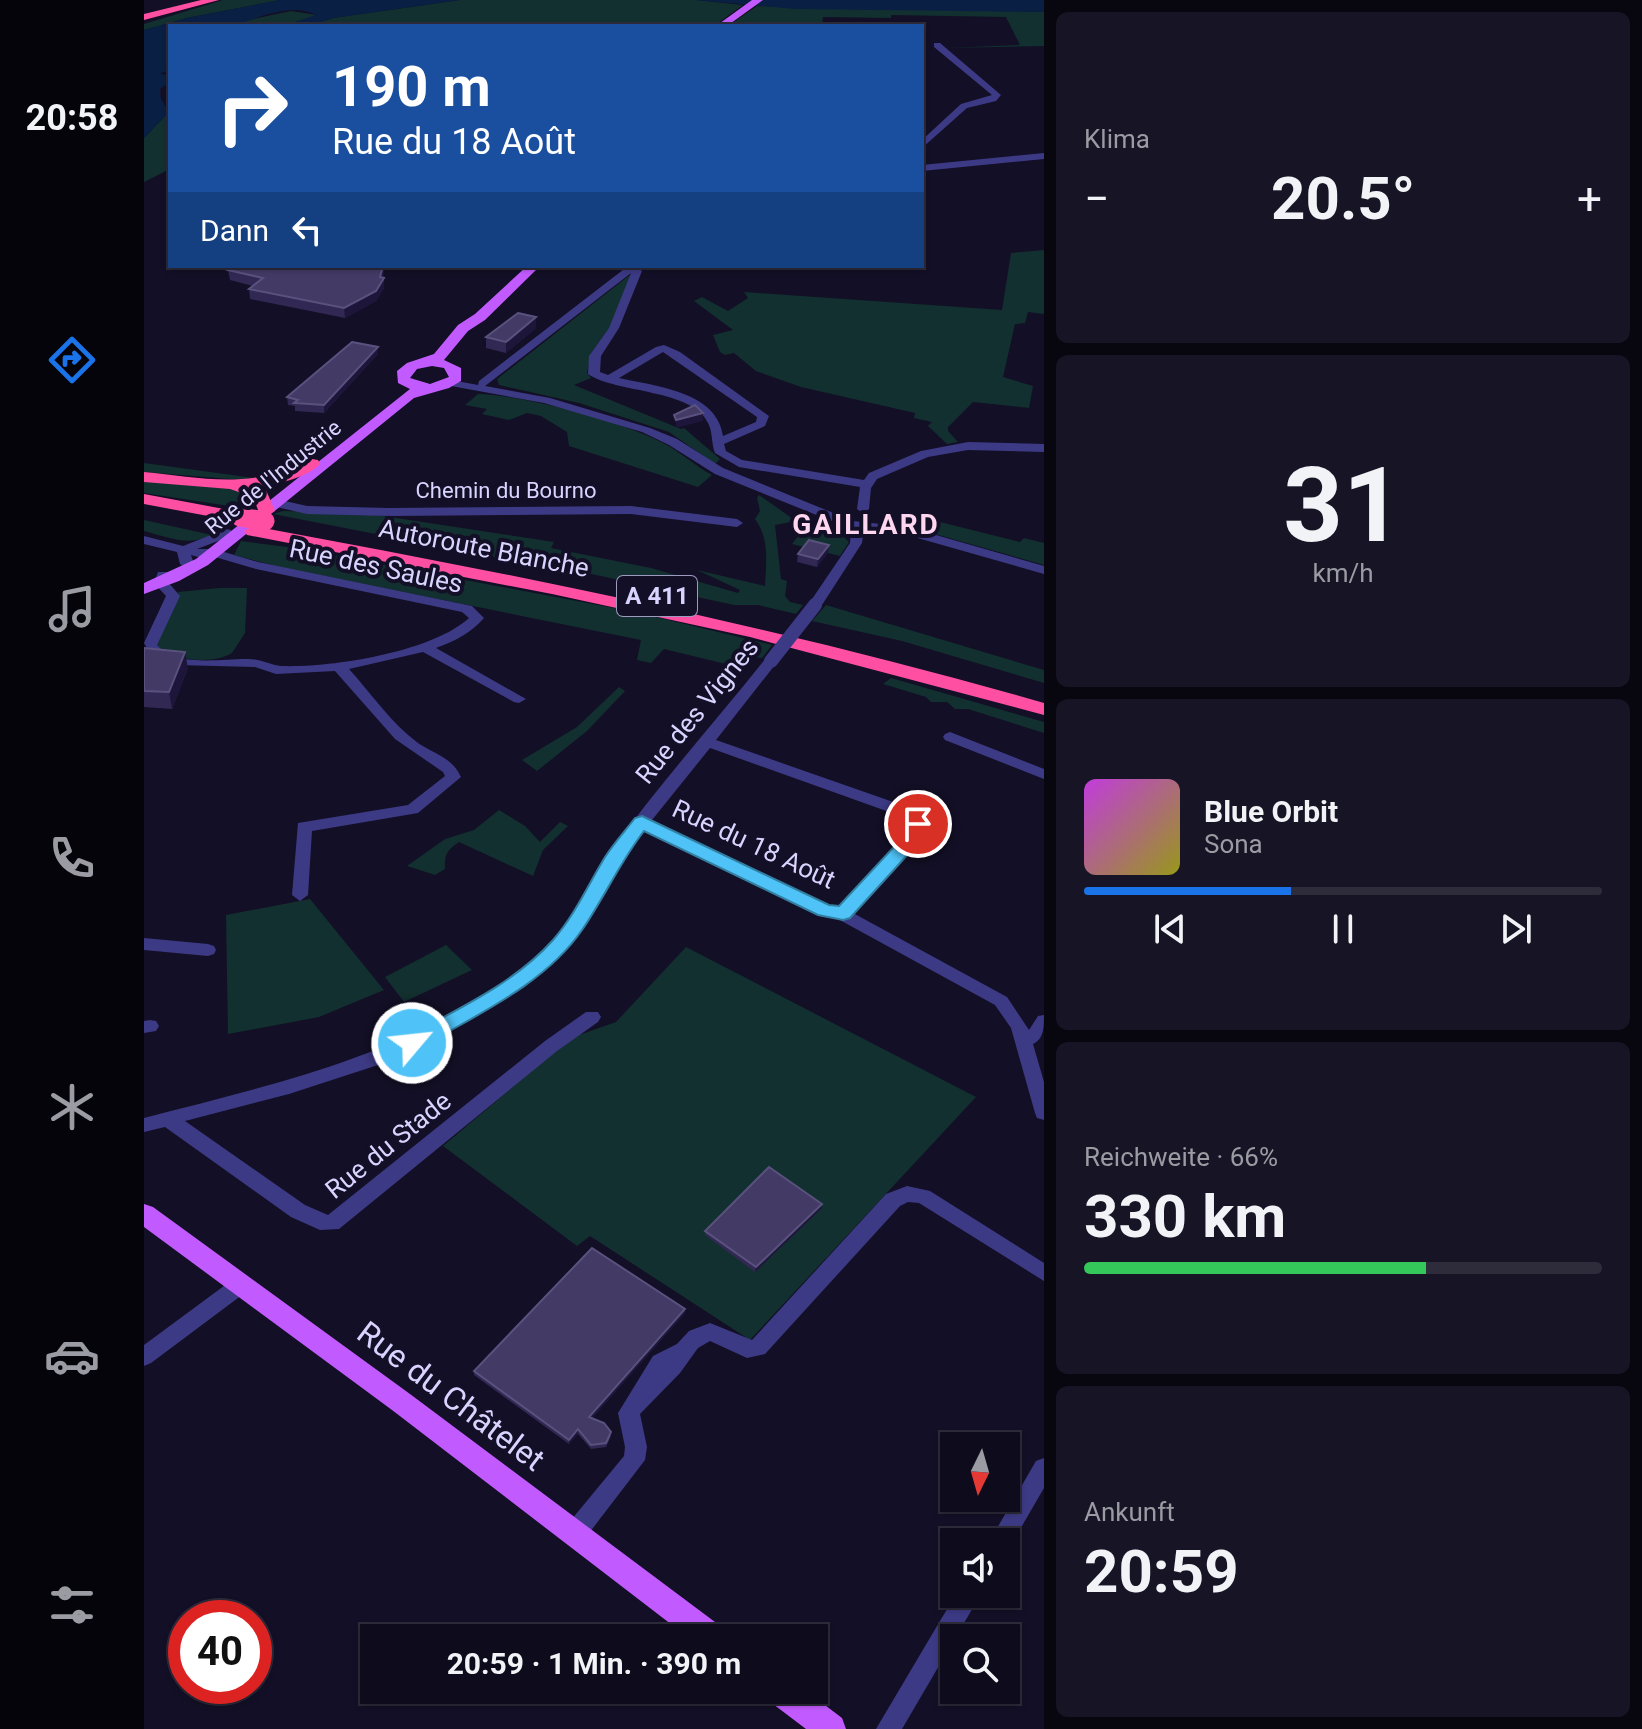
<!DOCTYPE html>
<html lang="de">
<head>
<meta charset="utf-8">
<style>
  :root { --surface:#0e0b1c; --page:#171425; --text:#f1f3f6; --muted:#9b9ba3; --line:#2e2b3b; --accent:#1a73e8 }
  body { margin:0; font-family:Roboto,sans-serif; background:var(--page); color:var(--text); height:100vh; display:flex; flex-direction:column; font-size:30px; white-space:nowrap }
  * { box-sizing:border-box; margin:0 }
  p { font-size:26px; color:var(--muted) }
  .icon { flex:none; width:44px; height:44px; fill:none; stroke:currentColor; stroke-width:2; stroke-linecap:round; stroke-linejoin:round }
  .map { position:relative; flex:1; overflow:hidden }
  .drawer { display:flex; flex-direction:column; gap:12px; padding:12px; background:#08060f; width:598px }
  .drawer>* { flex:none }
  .guide { position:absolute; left:24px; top:24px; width:756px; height:244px; border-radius:0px; box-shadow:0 2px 6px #0004,0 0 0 2px var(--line); background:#1a4fa0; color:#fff; overflow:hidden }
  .needle { width:52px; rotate:185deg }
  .tools { position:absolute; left:796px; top:1432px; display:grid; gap:16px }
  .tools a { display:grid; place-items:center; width:80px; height:80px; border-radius:0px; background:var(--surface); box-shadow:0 2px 6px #0004,0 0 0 2px var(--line); font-size:40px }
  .speed { position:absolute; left:24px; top:1600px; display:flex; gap:16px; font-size:40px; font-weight:700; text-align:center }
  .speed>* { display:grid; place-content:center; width:104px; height:104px; border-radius:50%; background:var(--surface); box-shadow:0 2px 6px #0004,0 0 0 2px var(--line); line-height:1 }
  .speed .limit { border:12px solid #d22; background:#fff; color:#111 }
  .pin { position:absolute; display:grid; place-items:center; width:68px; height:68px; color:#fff; margin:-34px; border:4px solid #fff; border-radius:50%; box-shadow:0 2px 8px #0007 }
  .me { position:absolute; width:88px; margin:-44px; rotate:62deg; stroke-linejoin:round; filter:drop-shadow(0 0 6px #0008) }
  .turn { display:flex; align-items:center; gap:28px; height:168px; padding:0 32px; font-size:36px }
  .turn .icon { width:104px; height:104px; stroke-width:2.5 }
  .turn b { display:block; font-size:56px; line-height:68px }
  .then { display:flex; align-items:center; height:76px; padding:0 32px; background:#0003; gap:16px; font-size:30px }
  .big { font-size:60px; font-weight:700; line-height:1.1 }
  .drawer .card { flex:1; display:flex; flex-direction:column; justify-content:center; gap:12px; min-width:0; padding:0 28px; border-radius:12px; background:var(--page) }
  .drawer .dial { align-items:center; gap:0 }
  .dial b { font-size:104px; line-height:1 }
  .song { display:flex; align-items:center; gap:24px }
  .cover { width:96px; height:96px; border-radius:12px; background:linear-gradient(135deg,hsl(290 70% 55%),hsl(60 70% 35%)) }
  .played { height:8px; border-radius:4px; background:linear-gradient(90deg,var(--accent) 40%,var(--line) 40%) }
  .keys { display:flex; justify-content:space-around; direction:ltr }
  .heat { display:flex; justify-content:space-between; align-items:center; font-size:44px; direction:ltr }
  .charge { height:12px; border-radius:6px; background:linear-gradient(90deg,#34c759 66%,var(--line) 0) }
  .trip { position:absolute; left:216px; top:1624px; width:468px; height:80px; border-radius:0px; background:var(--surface); box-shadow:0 2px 6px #0004,0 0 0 2px var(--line); font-weight:700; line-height:80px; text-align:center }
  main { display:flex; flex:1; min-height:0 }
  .tab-bar { display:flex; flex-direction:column; width:144px; justify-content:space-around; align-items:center; background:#06040b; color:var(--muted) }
  .tab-bar .icon { width:56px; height:56px }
  .tab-bar .on { color:var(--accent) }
  .tab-bar b { font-size:36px; color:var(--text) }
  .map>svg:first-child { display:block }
  .green { fill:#12302f }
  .water { fill:#0a1f44 }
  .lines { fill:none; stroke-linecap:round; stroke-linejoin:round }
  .minor { fill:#3d3a85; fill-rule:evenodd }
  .major { fill:#c25bff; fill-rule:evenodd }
  .highway { fill:#ff4fa3; fill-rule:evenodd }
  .minor-bridge { stroke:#3d3a85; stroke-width:14 }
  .highway-bridge { stroke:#ff4fa3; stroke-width:19 }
  .wall { fill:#312854 }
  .shaded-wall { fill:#1d163a }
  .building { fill:#433a66; stroke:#5a527e; stroke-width:2 }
  .route { fill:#4fc3f7; stroke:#337fa1; stroke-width:2 }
  .labels { text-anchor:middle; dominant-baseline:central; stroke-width:8; stroke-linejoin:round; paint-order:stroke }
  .far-street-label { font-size:22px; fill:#d9d4ff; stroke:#130f26 }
  .shield { fill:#130f26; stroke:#9e99be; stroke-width:2 }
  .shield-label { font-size:24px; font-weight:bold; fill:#d9d4ff }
  .street-label { font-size:26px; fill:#d9d4ff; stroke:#130f26 }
  .far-district-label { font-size:28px; font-weight:bold; letter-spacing:2px; fill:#ffd6f0; stroke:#130f26 }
  .near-street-label { font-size:32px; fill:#d9d4ff; stroke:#130f26 }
</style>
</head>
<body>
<main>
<nav class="tab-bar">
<b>20:58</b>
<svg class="icon on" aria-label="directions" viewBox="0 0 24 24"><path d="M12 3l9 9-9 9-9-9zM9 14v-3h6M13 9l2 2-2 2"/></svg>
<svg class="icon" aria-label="music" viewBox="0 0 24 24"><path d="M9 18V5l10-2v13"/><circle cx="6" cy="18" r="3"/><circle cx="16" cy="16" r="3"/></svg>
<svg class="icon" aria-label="phone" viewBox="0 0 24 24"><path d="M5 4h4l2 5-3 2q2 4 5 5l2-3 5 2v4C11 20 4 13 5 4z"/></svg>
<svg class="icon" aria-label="climate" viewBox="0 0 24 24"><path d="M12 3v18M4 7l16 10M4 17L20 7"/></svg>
<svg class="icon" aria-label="car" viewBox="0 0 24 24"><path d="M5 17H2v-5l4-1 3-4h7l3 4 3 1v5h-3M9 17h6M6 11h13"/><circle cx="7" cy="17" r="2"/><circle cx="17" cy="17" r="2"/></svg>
<svg class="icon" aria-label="filters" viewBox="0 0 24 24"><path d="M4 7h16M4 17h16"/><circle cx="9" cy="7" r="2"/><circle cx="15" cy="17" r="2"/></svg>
</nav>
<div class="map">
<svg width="900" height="1729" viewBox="0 0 900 1729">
  <rect width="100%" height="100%" fill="#130f26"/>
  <!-- green -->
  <path class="green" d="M79 0H136L43 18 0 30V24Z
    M316 0H552L599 5 570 26H163L189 18Z
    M613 6 900 12V46L803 48 876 45 862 17 747 15V18L679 17 678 26H584Z
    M147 11 173 15 140 26H90L99 21Z
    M26 111V169L0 182V138Z
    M900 250V314L884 312 881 323 871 324 859 377 889 386 885 408 829 402 804 427V431L814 442 803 444 784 426 788 422 770 418 771 413 657 387 612 371 590 353 581 355 576 352 569 335 589 330 550 301 558 297 584 311 604 298 600 292 858 310 867 253Z
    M487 274 466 327 447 353 443 373 447 378 430 385 537 429 540 428 576 459 571 464 525 432 435 403 355 385 353 379Z
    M334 394C380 395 481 422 521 444 538 453 551 466 568 475L554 487 425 446 423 432 397 416 383 413 365 420 338 414 343 409 321 405Z
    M0 463 110 478 111 481 0 472Z
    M0 481 92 489 111 496 105 509 0 493Z
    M615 495 652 521 631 525 637 579 643 581 641 596 646 602 659 605 652 614 614 605H590L397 563 395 566 129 514 139 511 219 513 410 542 407 548 507 568 594 593 596 590 553 570 621 586C622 562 626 540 611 519L616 511 613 498Z
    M768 515 876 542 880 538 900 543V565L759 525Z
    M0 520 68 535C45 547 23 537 0 531Z
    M660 529 700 537 705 542 696 556 648 544Z
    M97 541 151 548 491 612 628 645 618 658 593 655 586 665 520 649 507 663 493 660 497 640 140 568 90 555Z
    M75 588H103L101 633 88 653C69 665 31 660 12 648 14 628 35 610 34 592Z
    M682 605 900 670V683L758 641 668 621Z
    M747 678 900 722V733L824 709H811L803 702H787L782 697 739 684Z
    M475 687 481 691 443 731 393 771 378 760 433 727Z
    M355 810 381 826 396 842 416 822 424 826 399 850 389 876 315 842C303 850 300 855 301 869L291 875 263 866 301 839 330 830Z
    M166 899 240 990 175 1017 84 1034 82 915Z
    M302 945 328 970 260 1002 241 977Z
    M542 947 832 1097 606 1340 446 1236 433 1246 299 1146 415 1048 435 1035 472 1022Z"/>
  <!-- water -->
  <path class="water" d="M136 0H316L189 18 163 26H140L172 15C149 2 113 18 91 25 73 31 45 26 26 26V69L16 74 26 75V82L16 89 17 99 22 107 26 106V111L0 138V30L43 18Z
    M552 0H900V12L651 9Z"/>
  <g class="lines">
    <!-- minor -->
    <path class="minor" d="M790 43H796L857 95 852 101 823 108 778 148V140L817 104 848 95 790 47Z
      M900 153V159L778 171V165Z
      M190 266H251C237 274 204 274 190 266Z
      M484 266H495L494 268 498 271 475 328 457 356 456 372 464 375 512 347 520 345 536 352 625 416 621 426 580 444 582 451 598 460 720 480 725 473 777 451 824 442 900 444V452L824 450 784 457 733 479 727 488 725 509 719 513 713 509 716 487 595 467 571 453C567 443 569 432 564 423 549 389 471 393 444 374L445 356 465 328 487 273 341 386 406 398 506 428 533 439 579 468 709 521 764 527 900 566V574L763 535 720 530 718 543 678 605 676 608H666L664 605 706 543 707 529 571 474 525 445 498 432 400 403 307 386 301 383 307 380 334 385 335 381ZM519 352 613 417 612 422 579 436C573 391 510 386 475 378Z
      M132 499 163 506 245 508 487 506 593 519 599 523 593 527 487 514 245 516 163 514 128 506 126 503Z
      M82 529 87 530V536L53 549H70L114 562 328 606 340 618C327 633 311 641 292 648L382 699 375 703 370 702 279 652 205 669C227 693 247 723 274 743 290 754 308 757 317 777L274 813 168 831 164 895 156 901 148 895 154 823 264 805 301 776 299 772 251 739 191 671 132 674 111 667 32 665 7 655 0 643 22 596 10 583 14 572H24V582L36 596 13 645C31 667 76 659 102 659 115 658 125 665 137 666 187 668 288 652 325 618L318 612 112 569 71 557 65 560 47 555 50 564 43 568 36 564 33 552 0 544V536L39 546Z
      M627 657 634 661 572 740 772 810 782 824 778 836 709 913 863 997 885 1030 894 1016 900 1015C900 1027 900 1039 889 1044L900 1082V1120L893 1118 891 1113 867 1028 851 1005 694 919 675 914 501 830 481 854 430 940 380 984 299 1035 234 1065 145 1094 41 1121 161 1205 184 1215 401 1041 442 1012H454L457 1017 454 1022 413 1051 195 1229 176 1230 147 1217 21 1127 0 1132V1118C147 1080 305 1046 416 934 436 913 452 872 470 847 517 782 572 721 622 658ZM566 748 762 818 766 824 763 834 695 908 685 905 508 820Z
      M806 732 900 769V779L801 740 799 737 801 734Z
      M0 938 64 944 70 946 72 950 70 954 64 956 0 950Z
      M6 1020 12 1021 15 1026 12 1031 0 1033V1021Z
      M763 1186 786 1191 900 1263V1281L775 1203 764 1202 756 1206 621 1354 603 1358 566 1341 554 1348 536 1373 496 1414 503 1447 501 1460 439 1541 431 1544 423 1541 420 1533 423 1525 480 1456 481 1447 474 1413 509 1356 533 1344 545 1331 566 1323 608 1340 742 1194Z
      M95 1278 102 1280 105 1286 102 1292 7 1363 0 1366V1345L88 1280Z
      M900 1458V1488L864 1550H862V1542H845L892 1461Z
      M812 1594H837L758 1729H732Z"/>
    <!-- major -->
    <path class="major" d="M608 0H619L583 26H572Z
      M383 266H396L341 320 324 331 300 360 317 368V381L305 388 270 398 64 565 35 581 0 594V583L52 559 266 389 254 383 253 371 263 363 290 354 314 325 331 314ZM288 366 300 368 305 377 286 384 266 378 273 369Z
      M0 1204 9 1207 266 1394 579 1628 584 1638H545L248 1410 0 1227Z
      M621 1690H661L698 1718 702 1729H662L625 1701Z"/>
    <!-- highway -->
    <path class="highway" d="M57 0H75L0 20V14Z
      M168 459 174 460 176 464C161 479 133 484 112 487L122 490 131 511 122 516 116 515 109 497 86 489 0 482V472C40 476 81 484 120 476 137 472 152 463 168 459Z
      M0 494 96 512 105 517 96 522 0 504Z
      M109 526C375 575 640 628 900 703V715L606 637 408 594 103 535 100 531Z"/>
    <!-- minor-bridge -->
    <path class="minor-bridge" d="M627 661 671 605"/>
    <!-- highway-bridge -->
    <path class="highway-bridge" d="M96 517 121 521"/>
  </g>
  <!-- wall -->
  <path class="wall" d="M91 266H239L240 288 232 301 201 318 106 299 105 289 109 286 86 280 84 270Z
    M392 317V328L362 353 342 348V337Z
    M234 347V354L180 413 151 411V406L144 405 143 397Z
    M685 545 684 553 673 567 653 562 654 554Z
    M0 648 44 668 28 709 0 707Z
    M678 1204V1208L611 1272 561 1235V1231Z
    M541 1309V1313L448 1418 467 1436 462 1447 447 1449 434 1434 425 1444 330 1375V1371Z"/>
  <!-- shaded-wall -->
  <path class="shaded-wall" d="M239 266 240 288 232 301 201 318 200 308 236 277Z
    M392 317V328L362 353V342Z
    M234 347V354L180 413V405Z
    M559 413V421L532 428V420Z
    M685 545 684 553 673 567 674 559Z
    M41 652 44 668 28 709 25 692Z
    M678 1204V1208L611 1272 612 1267Z
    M541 1309V1313L445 1421V1417Z
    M434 1429V1434L425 1444V1440Z"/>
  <!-- building -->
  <path class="building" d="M91 266H213L211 267 239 266 236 277 240 278 232 291 200 308 105 289 119 278 84 270Z
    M374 313 392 317 362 342 342 337Z
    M208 342 234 347 180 405 150 403 154 400 143 397Z
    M551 405 559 413 532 420 530 415Z
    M665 540 685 545 674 559 654 554Z
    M0 648 41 652 25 692 0 691Z
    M625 1167 678 1204 612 1267 561 1231Z
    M448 1248 541 1309 445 1417 460 1423 467 1432 462 1443 447 1445 434 1429 425 1440 330 1371Z"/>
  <!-- route -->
  <path class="route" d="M498 816 685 905 695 906 762 834 767 820H780L782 824 777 840 706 918 699 920 674 915 500 831C476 862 460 898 438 930 408 974 356 1003 311 1028 297 1036 277 1053 261 1049L258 1043 261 1038C311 1010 370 984 409 940 431 915 444 885 461 857 470 843 481 831 491 818Z"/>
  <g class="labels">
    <!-- far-street labels -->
    <g class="far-street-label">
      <text transform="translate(129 477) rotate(-39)">Rue de l'Industrie</text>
      <text x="362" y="490">Chemin du Bourno</text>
    </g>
    <!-- shield labels -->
    <rect class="shield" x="473" y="576" width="80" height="40" rx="6"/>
    <g class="shield-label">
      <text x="513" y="596">A 411</text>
    </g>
    <!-- street labels -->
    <g class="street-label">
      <text transform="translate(340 548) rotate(11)">Autoroute Blanche</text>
      <text transform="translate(232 566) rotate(12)">Rue des Saules</text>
      <text transform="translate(553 711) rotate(-51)">Rue des Vignes</text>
      <text transform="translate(610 844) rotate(25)">Rue du 18 Août</text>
      <text transform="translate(244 1145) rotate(-39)">Rue du Stade</text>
    </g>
    <!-- far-district labels -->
    <g class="far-district-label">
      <text x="722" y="524">GAILLARD</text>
    </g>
    <!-- near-street labels -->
    <g class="near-street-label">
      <text transform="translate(307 1396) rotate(37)">Rue du Châtelet</text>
    </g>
  </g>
</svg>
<div class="tools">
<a><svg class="needle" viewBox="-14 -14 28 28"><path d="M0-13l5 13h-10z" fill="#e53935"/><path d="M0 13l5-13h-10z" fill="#9b9ba3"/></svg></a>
<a><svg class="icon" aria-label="sound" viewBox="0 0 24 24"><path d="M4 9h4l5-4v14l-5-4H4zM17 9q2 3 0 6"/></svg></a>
<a><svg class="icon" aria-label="search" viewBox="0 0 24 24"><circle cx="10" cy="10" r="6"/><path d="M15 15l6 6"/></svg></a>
</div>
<div class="speed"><div class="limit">40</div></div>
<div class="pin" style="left:774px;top:824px;background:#d93025"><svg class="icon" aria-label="arrive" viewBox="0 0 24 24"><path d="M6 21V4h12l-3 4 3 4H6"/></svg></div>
<svg class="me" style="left:268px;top:1043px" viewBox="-20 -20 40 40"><circle r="17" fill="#4fc3f7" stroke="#fff" stroke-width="3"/><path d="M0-11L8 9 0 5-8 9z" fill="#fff"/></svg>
<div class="trip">20:59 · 1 Min. · 390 m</div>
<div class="guide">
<div class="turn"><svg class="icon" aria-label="right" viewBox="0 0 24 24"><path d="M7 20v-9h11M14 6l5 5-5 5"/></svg><div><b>190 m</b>Rue du 18 Août</div></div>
<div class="then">Dann<svg class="icon" aria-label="left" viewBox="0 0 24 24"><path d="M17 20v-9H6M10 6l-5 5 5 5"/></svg></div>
</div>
</div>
<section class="drawer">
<div class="card"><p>Klima</p>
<div class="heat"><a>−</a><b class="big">20.5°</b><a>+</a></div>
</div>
<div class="card dial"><b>31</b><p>km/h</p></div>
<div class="card">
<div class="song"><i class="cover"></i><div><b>Blue Orbit</b><p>Sona</p></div></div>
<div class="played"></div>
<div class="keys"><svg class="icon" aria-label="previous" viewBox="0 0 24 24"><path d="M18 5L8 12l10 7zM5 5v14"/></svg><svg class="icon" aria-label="pause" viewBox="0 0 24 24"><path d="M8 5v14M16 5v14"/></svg><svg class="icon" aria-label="next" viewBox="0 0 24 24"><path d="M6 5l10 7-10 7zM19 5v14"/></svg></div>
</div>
<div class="card"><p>Reichweite · 66%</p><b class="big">330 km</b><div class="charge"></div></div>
<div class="card"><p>Ankunft</p><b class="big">20:59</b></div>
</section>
</main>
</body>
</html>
